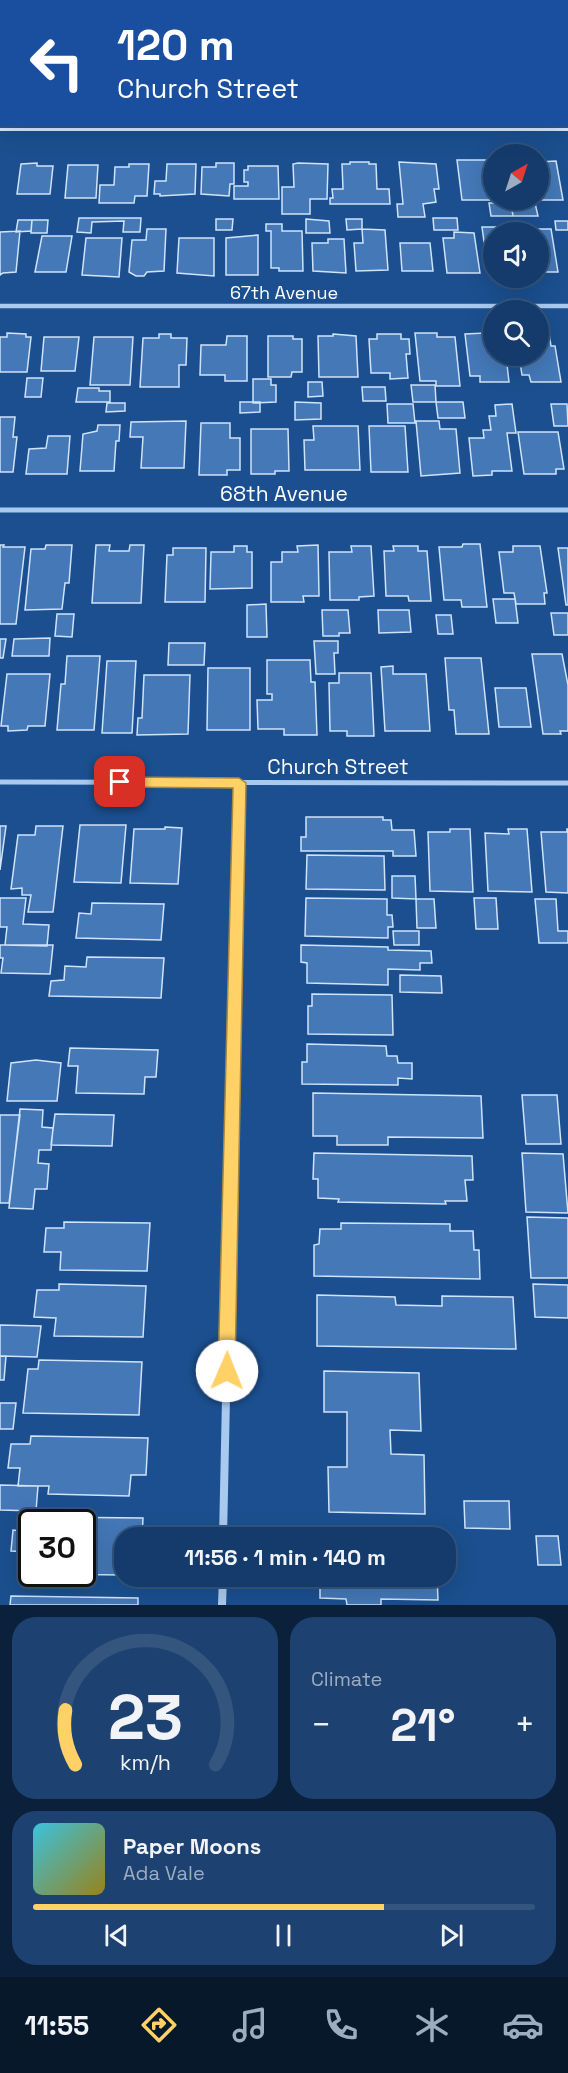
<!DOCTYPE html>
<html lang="en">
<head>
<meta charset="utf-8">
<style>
  :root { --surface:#143b6b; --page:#1d4271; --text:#f1f3f6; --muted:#9dadc1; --line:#33557e; --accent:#ffd166 }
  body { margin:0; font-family:"Space Grotesk",sans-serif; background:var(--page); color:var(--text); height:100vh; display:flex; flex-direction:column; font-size:22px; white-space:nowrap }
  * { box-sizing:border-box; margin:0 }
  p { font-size:20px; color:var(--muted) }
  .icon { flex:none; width:33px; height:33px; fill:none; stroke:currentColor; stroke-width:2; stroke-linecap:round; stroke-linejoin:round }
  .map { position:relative; height:1605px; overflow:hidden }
  .details { display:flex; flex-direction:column; gap:12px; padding:12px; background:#0b203b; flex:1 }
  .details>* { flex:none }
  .guide { position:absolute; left:0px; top:0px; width:568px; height:126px; box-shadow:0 6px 24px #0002,0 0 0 2px var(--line); background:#1a4fa0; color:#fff; overflow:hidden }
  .needle { width:39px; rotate:39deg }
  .tools { position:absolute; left:483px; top:144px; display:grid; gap:12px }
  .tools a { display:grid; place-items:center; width:66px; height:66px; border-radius:50%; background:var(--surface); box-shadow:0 6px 24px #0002,0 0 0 2px var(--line); font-size:30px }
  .speed { position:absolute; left:18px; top:1509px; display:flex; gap:12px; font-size:30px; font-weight:700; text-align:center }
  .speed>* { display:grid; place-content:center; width:78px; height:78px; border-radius:50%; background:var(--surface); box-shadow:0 6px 24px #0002,0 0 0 2px var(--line); line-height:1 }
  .speed .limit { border:3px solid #111; border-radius:9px; background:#fff; color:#111 }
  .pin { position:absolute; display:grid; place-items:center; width:51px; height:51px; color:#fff; margin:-26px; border-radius:12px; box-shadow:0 3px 9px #0006 }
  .me { position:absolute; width:66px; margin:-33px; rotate:1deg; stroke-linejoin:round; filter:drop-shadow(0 0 4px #0008) }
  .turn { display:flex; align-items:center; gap:21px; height:126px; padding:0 18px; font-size:27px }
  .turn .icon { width:78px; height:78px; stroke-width:2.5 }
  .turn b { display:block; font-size:42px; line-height:51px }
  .big { font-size:45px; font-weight:700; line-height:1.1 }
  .details .widget { flex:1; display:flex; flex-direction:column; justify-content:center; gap:9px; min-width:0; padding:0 21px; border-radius:24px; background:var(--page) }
  .details .dial { align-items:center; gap:0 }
  .dial svg { height:156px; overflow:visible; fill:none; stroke:var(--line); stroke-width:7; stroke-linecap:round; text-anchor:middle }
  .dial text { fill:var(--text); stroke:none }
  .song { display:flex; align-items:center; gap:18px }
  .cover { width:72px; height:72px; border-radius:9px; background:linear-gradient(135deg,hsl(190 70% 55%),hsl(50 70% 35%)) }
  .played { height:6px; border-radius:3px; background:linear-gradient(90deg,var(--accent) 70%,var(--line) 70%) }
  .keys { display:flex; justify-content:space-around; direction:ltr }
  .heat { display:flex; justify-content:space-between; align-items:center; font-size:33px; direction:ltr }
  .details .tiles { flex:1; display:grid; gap:12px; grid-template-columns:1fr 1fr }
  .widget:last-child { grid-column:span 2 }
  .trip { position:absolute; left:114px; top:1527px; width:342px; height:60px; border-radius:24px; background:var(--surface); box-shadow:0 6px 24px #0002,0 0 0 2px var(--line); font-weight:700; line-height:60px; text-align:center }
  .tabs { display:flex; height:96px; justify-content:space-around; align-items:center; background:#08182b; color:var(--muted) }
  .tabs .icon { width:42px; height:42px }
  .tabs .active { color:var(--accent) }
  .tabs b { font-size:27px; color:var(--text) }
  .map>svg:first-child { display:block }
  .building { fill:#4478b7; stroke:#cfe3fa; stroke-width:1.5 }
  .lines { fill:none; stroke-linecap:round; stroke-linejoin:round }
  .street-far2 { stroke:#a9c9ee; stroke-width:4.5 }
  .street-far1 { stroke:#a9c9ee; stroke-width:5 }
  .street { stroke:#a9c9ee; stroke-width:8 }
  .secondary { fill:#d6e6fa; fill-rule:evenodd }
  .route { fill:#ffd166; stroke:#a68842; stroke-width:1.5 }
  .labels { text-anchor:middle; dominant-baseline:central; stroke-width:6; stroke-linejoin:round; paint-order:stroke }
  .far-street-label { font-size:18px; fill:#fff; stroke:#1b4f8f }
  .street-label { font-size:21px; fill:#fff; stroke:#1b4f8f }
</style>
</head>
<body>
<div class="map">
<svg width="568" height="1605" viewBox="0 0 568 1605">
  <rect width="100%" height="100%" fill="#1b4f8f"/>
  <!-- building -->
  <path class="building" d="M457 160H488L493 200H462Z
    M556 161 563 200H526H538V162Z
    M350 162H369V164H376L377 189H389L390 204H330V198H333L332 189H343L342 164H350Z
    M399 162 436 164 439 189H434L436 202 423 204 425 217H398L397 204H403Z
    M37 163V166H53L50 194H17L21 164Z
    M216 163H234V184H230L229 196 201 194 202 167H216Z
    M298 163 328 164 327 199H310V214H282V187H294L293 164Z
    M129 164H149L147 196H135L134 203H99L100 185H114L115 167H129Z
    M167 164H196L195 194 160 196V194H154L155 181H166Z
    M68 165H98L96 198H65Z
    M248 166H278L279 199H234V186H248V182H244V170H248Z
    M489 203H511L513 216H491Z
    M511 203H535L538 216H513Z
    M79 218H141L140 232H123L124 221 92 222 91 233 77 232Z
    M433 218H457L458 230H434Z
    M216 219H233L232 230H216Z
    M306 219 329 221 330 233H306Z
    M346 219H362V229L347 230Z
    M18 220H32L31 231 16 232Z
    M32 220H48L47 233H31Z
    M555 221H568V230H556Z
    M266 224H282V231H302L303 271H279V268H271V231H266Z
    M482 227H505V232H494V272H488Z
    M147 229H166L164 271 147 272 144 276H136L129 272 132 240H146Z
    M362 229 385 230 388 270 356 271 354 243H363Z
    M524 229H551L558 272H538V232H525Z
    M20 231 16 272 3 273 0 275V232Z
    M454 232 474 233 480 273H447L443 238H454Z
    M258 235V275H226V238Z
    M42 236H72L66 272H35Z
    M86 238H122L119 277 82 275Z
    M179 238H214V276L177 273Z
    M328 239H344L346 273 313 271 312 243H328Z
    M400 243H430L433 271H402Z
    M7 333 26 334V337H31L27 372H0V337H7Z
    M415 333H437V337H455L460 386H436V381H420Z
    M485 333 486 336 494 335V356H506L509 382H480V376H470L465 334Z
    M538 333H549L551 346H555L561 382H531L529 375H522L519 356H538Z
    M159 334H171V338H187L186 365H179V387H140L143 338H159Z
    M333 334 356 336 358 377H319L318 336H333Z
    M377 334H401V339H409L410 354H406L408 378 390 379V373H371L369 339H377Z
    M227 336H247V381H225V375H200L201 345H226Z
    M268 336H293V339H302V372H292L291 377H268Z
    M44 337H79L75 371H41Z
    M94 337H133L130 385H90Z
    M27 378H43L41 397H25Z
    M253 379H271V385H276V402L253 403Z
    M308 382H322L323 396 308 397Z
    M411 385H435L436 402H413Z
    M362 387H385L386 401H363Z
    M78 388H99V391H110V402H76Z
    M240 402H260V412L240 413Z
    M295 402 321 403V419L295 420Z
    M436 402H463L465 418H438Z
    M107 403H125V411L106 412Z
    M387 404H413L415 423H388Z
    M512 404 516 433H507L512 471H492V475L473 476 469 438H484L483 430H491L489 416H496L495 405Z
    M551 404H567L568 426H554Z
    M0 417H15L13 437H17L13 472H0Z
    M186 421 184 468H141L143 437H130L131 422Z
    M416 421H439L440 429H456L460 473 421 476Z
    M201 423H230V438H240V470H227V475H199Z
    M98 425H120L119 441H116L114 471H80L83 434 97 431Z
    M313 426H358L360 470H305L304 440H314Z
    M369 426H405L408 472H371Z
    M251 429H288L289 471H275V474H251Z
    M518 432H558L564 469H556V474H524Z
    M48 436H70L67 474H26L29 449 46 448Z
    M463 544H480L487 607H462L461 600H444L439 547H462Z
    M0 545H4L3 547H25L16 624H0Z
    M46 545H72L69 583H65L62 609 25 610 31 549H45Z
    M96 545H110L109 551H129L130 545H144L141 603H92Z
    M318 545 319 596H303L304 602H271V562H282V552H298L297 546Z
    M234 546H247V552H252V588L210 589 211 552H234Z
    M351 546H371L374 596 359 597V600H330L329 552H352Z
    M393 546H418V551H427L431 601H409L408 596H386L384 551H394Z
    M513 546H540L547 593H544L545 604H516L514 593H504L499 552H513Z
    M173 548H206L205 602H165L167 555H173Z
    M558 548H568V605H566Z
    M493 599H515L518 623H496Z
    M266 604 267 637H247V605Z
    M322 610H348L350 633H339V636H323Z
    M378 610H409L411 632 379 633Z
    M551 613H568V635H554Z
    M57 614H74L72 637 55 636Z
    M436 615H451L453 634H438Z
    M50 638 49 656H12L14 639Z
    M0 639H6L3 658H0Z
    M314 641H338V653H334L335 674H316Z
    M169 643H205L204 665H168Z
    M532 654H562L568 685V731H560L561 734H543Z
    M67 656H100L94 730H57L61 684H65Z
    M445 658H481L489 734H456L454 710H449Z
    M267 660H310L311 682H315L317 735H284V729H258L257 700H272V694H267Z
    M107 661H136L132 733H102Z
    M393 666V674H426L430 731H385L381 667Z
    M208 668H250V730H207Z
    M339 673H371L374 736H347V731H330L329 683H339Z
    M7 674H50L45 726H28L27 730 8 731V726H1Z
    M144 675H190L188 734 137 735 138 718H142Z
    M495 688H526L531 727H499Z
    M306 817H383V820H391L392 830H414L416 856H393V851H301V837H306Z
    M80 825H126L121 883 74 882Z
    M0 826H6L0 870Z
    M36 826H63L53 912H28L31 895H22V888L11 889 18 835H35Z
    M165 827 182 828 178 884 130 883 134 829H165Z
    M450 829H470L473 892 430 891 428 832H450Z
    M508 829H527L532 892 488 891 485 833 509 834Z
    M567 829H568V893L546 892 541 832H567Z
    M307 855 384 856 385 890 306 889Z
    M392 876H415L416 899 392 898Z
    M0 898H26L23 924 49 925 47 946 5 945 7 927H0Z
    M306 898 387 899V915H392L393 927H388V938L305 936Z
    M474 898H496L498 929H476Z
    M416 899H434L436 928H417Z
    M535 899H556L558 931H568V943H539Z
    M92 903 164 904 161 940 76 938 79 913 91 914Z
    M393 931H419V945H394Z
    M0 945H53L50 974 1 973 3 958H0Z
    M301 945 388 947V950L431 951 432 963H420V970L388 969V985L307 983V963L301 962Z
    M87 957 164 958 161 998 49 996 51 981 64 980 65 966 86 967Z
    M400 975 441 976 442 993 400 992Z
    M312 994 392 995 393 1035 308 1034V1006H312Z
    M307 1044 386 1046 387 1056H397L398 1063H412V1079L398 1078V1085L302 1084V1062H307Z
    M70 1048 158 1050 156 1077H145L144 1094 76 1093 78 1066H68Z
    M36 1060 61 1063 57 1101H7L11 1063Z
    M313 1093 481 1096 483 1138 388 1137V1145H337V1136H313Z
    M522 1095H557L561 1144H526Z
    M20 1109 43 1110 42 1127 53 1128 51 1150H39L38 1163 49 1164 47 1189H35L33 1209 9 1208Z
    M55 1114 114 1115 112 1146 51 1145Z
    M0 1115H20L9 1203H0Z
    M314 1153 472 1156 473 1180H465L467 1201H445L446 1204 338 1202 339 1199 318 1198V1179H313Z
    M522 1153 563 1154 568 1213 526 1212Z
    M527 1217 568 1218V1278H531Z
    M64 1222 150 1223 147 1271 60 1270 61 1252H44L46 1228H64Z
    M341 1223 450 1224V1231H473L474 1250H479L480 1279 314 1276V1245L319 1244 320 1229H341Z
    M59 1284 146 1286 143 1337 54 1336 56 1318 34 1317 37 1290H59Z
    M533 1284 568 1285V1318L535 1317Z
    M317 1295 395 1297 396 1305 442 1306V1296L513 1297 516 1349 317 1346Z
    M0 1325 41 1326 37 1357 0 1356Z
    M0 1356H6L4 1380H0Z
    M39 1360 142 1362 139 1415 23 1413 28 1369H38Z
    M324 1371 419 1373 421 1431 390 1430 391 1454 424 1455 425 1514 329 1512 328 1467H347V1412H324Z
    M0 1403H16L13 1429H0Z
    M31 1436 148 1438 146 1475H131L129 1496 48 1494 49 1486H18L20 1468H8L11 1444H30Z
    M0 1485 38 1486 36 1511 0 1510Z
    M464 1501H509L510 1529 465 1528Z
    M46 1517 143 1518 142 1538H124V1575L40 1574H82V1522H45Z
    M23 1522H41H32V1552L11 1551 13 1530 22 1531Z
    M536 1536H558L561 1565H538Z
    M320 1576H437L438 1600 381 1599V1605H347L346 1599 320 1598Z
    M11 1596 138 1598V1605H10Z"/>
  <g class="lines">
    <!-- street-far2 -->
    <path class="street-far2" d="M0 306H568"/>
    <!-- street-far1 -->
    <path class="street-far1" d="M0 510H568
      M0 782 568 783
      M236 937 239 783"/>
    <!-- street -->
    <path class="street" d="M223 1538 236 935
      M222 1605 223 1576"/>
    <!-- secondary -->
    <path class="secondary" d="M0 125H568V131H0Z"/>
  </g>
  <!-- route -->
  <path class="route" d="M120 777 239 778 246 783 235 1371 233 1376 227 1379 221 1376 218 1371 233 788 120 787 113 782Z"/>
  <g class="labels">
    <!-- far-street labels -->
    <g class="far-street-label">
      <text x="284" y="292">67th Avenue</text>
    </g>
    <!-- street labels -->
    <g class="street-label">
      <text x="284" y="493">68th Avenue</text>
      <text x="338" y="766">Church Street</text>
    </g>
  </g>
</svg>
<div class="tools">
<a><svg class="needle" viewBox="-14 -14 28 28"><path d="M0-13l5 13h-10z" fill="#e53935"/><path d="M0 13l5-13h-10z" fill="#9dadc1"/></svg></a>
<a><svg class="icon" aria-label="sound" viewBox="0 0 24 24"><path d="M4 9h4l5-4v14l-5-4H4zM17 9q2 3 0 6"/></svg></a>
<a><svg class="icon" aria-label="search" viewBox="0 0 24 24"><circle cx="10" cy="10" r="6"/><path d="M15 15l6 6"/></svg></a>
</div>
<div class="speed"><div class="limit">30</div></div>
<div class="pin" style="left:120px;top:782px;background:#d93025"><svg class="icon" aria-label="arrive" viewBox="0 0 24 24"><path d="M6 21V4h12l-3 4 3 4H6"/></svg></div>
<svg class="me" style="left:227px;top:1371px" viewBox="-20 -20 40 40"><circle r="19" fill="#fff"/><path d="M0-13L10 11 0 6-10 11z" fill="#ffd166"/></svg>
<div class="trip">11:56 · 1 min · 140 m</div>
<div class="guide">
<div class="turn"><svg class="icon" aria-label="left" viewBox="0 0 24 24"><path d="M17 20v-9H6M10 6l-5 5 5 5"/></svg><div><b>120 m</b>Church Street</div></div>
</div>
</div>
<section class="details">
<div class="tiles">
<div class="widget dial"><svg viewBox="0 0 100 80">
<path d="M14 69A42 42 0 1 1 86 69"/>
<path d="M14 69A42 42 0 0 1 9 41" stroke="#ffd166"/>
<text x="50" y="56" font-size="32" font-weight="700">23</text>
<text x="50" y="72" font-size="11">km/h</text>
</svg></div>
<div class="widget"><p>Climate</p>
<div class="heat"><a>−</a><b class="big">21°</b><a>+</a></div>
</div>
<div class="widget">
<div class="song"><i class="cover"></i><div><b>Paper Moons</b><p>Ada Vale</p></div></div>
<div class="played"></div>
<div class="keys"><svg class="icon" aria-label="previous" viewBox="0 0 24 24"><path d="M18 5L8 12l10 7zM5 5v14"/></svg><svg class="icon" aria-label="pause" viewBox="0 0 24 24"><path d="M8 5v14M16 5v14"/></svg><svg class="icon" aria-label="next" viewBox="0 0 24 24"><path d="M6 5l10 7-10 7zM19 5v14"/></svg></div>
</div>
</div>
</section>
<nav class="tabs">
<b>11:55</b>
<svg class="icon active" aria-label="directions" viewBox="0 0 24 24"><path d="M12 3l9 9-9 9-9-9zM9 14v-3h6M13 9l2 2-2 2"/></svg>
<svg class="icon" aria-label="music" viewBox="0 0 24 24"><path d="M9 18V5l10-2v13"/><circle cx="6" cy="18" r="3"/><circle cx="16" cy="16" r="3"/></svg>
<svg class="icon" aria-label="phone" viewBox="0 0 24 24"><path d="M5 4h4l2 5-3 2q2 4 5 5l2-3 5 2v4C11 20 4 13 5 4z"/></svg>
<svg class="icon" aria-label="climate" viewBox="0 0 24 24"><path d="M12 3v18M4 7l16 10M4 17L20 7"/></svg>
<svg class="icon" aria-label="car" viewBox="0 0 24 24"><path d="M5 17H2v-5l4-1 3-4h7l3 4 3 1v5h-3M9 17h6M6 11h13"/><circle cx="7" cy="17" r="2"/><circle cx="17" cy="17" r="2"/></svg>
</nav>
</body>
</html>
